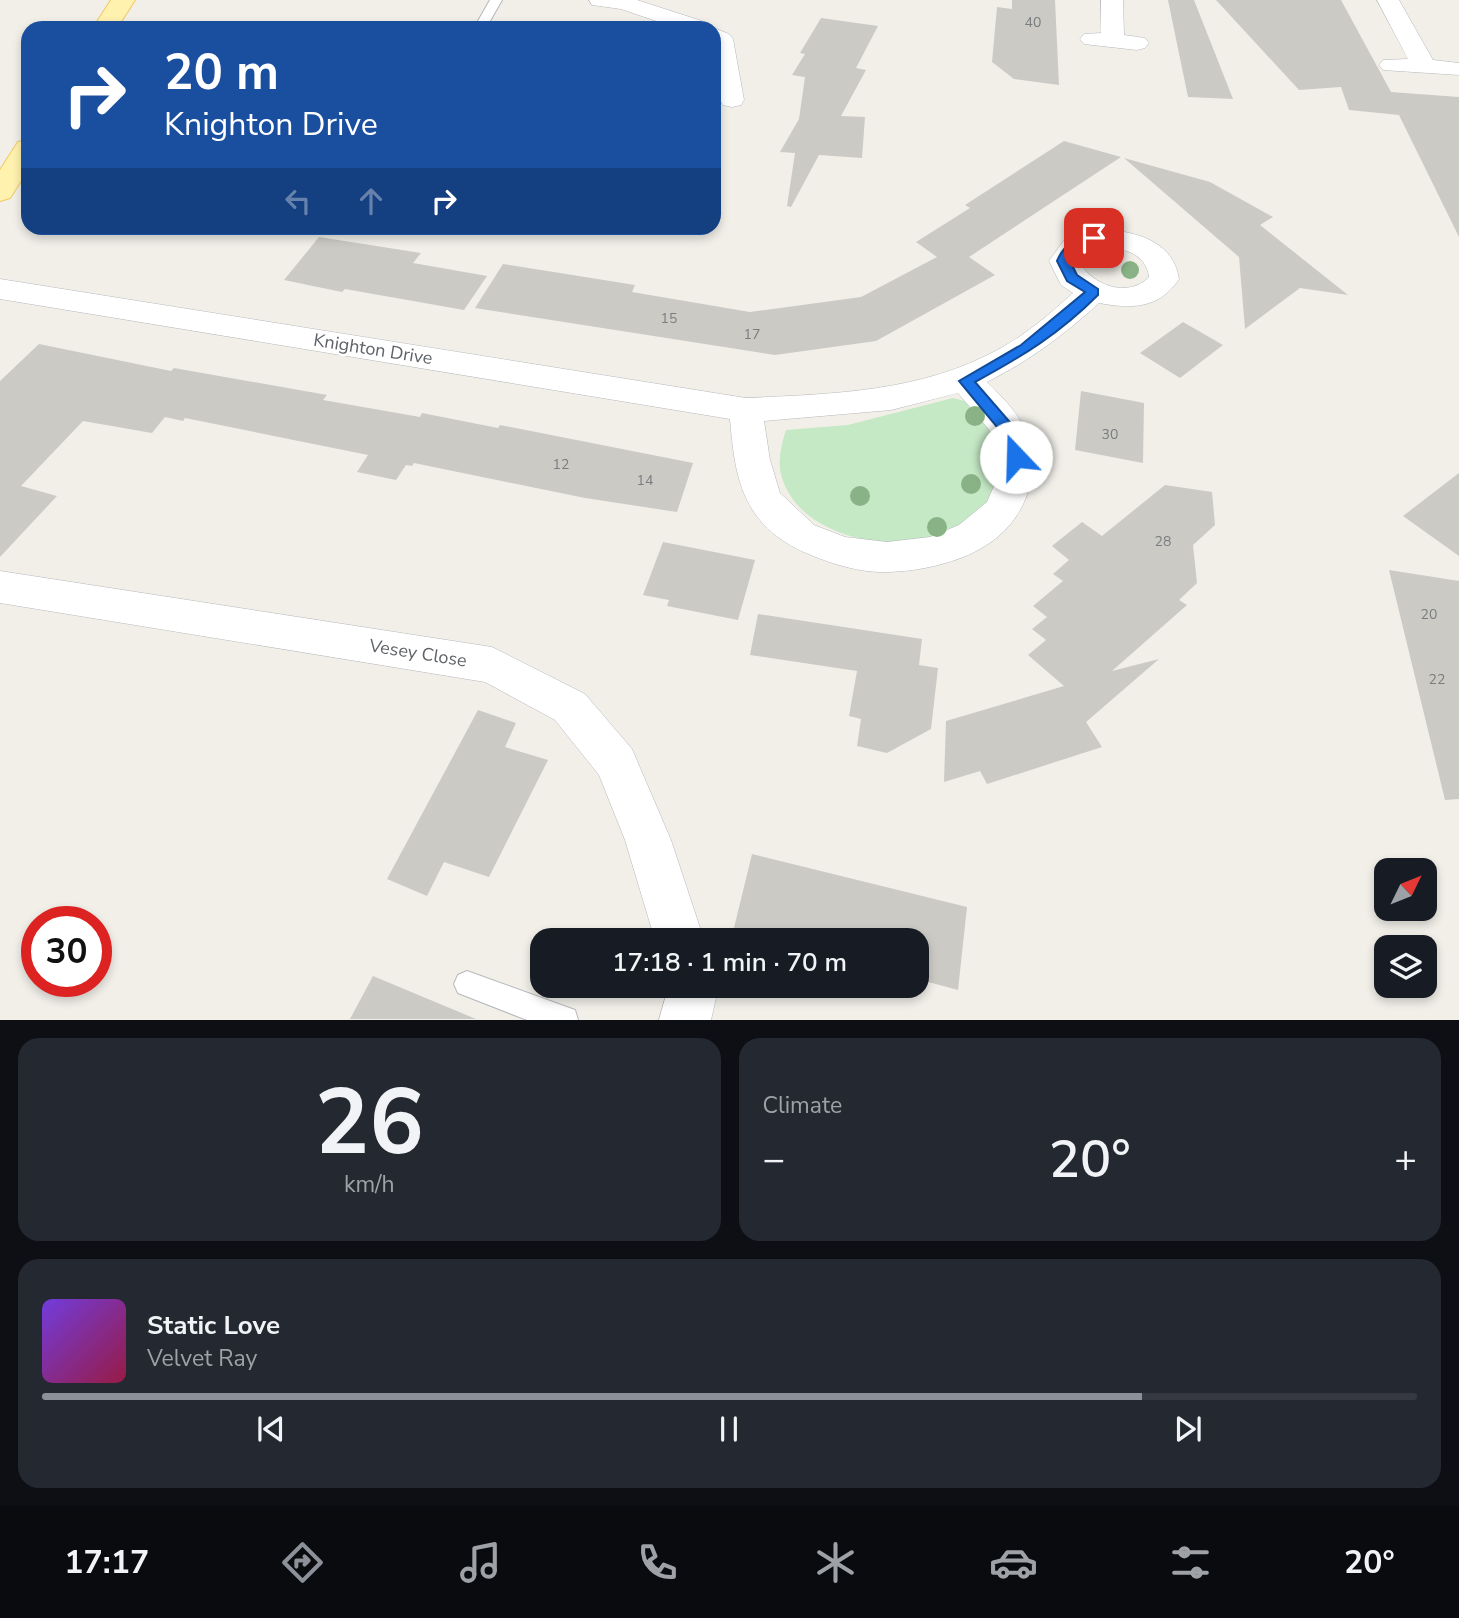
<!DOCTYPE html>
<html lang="en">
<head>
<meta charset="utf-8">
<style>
  :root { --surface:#171b24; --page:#242831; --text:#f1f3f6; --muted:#9ea1a6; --line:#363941; --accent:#8c9099 }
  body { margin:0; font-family:"Nunito Sans",sans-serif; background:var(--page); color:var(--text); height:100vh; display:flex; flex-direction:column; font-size:26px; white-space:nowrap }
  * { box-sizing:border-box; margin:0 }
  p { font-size:23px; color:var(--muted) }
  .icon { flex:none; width:38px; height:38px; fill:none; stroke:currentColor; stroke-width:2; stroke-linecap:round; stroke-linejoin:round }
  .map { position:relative; height:1020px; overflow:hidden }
  .side { display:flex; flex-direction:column; gap:18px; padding:18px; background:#0d0f14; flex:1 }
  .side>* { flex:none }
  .hud { position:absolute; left:21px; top:21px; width:700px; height:214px; border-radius:21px; box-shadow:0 4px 10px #0003; background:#1a4fa0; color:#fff; overflow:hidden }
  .needle { width:46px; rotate:47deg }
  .fabs { position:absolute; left:1374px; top:858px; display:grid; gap:14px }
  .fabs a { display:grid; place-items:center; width:63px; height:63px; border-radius:14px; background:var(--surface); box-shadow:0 4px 10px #0003; font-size:35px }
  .speed { position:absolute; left:21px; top:906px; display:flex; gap:14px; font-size:35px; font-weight:700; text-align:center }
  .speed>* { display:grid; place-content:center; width:91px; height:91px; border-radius:50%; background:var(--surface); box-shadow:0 4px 10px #0003; line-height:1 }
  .speed .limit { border:10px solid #d22; background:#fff; color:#111 }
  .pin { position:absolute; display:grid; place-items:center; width:60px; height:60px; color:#fff; margin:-30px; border-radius:14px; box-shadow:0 4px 10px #0006 }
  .me { position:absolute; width:77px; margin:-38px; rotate:339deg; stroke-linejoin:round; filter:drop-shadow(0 0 5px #0008) }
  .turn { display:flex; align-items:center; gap:24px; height:147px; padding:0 28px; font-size:32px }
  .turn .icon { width:91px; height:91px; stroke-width:2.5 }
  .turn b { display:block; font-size:49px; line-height:60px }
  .lanes { display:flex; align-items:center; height:66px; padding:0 28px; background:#0003; justify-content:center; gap:35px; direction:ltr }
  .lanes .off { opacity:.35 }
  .big { font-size:52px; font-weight:600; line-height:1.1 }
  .side .card { flex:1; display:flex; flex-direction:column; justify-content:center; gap:10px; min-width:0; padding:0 24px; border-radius:21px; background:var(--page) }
  .side .dial { align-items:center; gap:0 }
  .dial b { font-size:91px; line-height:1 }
  .song { display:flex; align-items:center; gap:21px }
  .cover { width:84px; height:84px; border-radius:10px; background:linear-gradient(135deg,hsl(260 70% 55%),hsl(340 70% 35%)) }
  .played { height:7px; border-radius:4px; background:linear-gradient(90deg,var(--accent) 80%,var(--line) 80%) }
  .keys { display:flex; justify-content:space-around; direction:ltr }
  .heat { display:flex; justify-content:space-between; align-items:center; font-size:38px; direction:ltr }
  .side .tiles { flex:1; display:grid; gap:18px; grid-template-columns:1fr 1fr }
  .card:last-child { grid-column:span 2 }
  .trip { position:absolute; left:530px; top:928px; width:399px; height:70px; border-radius:21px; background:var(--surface); box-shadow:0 4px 10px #0003; font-weight:600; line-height:70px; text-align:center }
  .menu { display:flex; height:112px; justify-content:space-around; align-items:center; background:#090b0e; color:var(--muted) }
  .menu .icon { width:49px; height:49px }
  .menu .current { color:var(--accent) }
  .menu b { font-size:32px; color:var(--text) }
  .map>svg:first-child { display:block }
  .green { fill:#c5e8c5 }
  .building { fill:#cccac5 }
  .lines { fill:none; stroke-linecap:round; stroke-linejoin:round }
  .lane-casing { stroke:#b5b8bc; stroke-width:2 }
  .street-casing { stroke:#b5b8bc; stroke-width:1 }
  .primary-casing { stroke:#f2c960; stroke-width:2 }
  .lane { fill:#fff; fill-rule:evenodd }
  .street { fill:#fff; fill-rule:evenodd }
  .primary { fill:#fff2af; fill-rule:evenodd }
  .tree { fill:#89b387 }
  .route { fill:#1a73e8; stroke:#114b97; stroke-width:2 }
  .labels { text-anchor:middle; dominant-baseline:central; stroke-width:5; stroke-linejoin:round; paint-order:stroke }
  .number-label { font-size:14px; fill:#7a7d7f }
  .street-label { font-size:18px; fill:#5f6368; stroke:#fff }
</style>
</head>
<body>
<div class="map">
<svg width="1459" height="1020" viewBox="0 0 1459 1020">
  <rect width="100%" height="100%" fill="#f1efe8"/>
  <!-- green -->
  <path class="green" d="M953 398 973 403 1007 460C1001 482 995 501 978 516 928 561 804 548 782 478 777 462 781 446 786 430L848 425Z"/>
  <!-- building -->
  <path class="building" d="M1012 0H1055L1059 85 1014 79 992 62 997 7 1012 9Z
    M1168 0H1194L1233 99 1188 97Z
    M1216 0H1341L1391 92 1459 97V237L1399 115 1349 110 1341 87 1299 90Z
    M821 18 878 26 856 68 866 70 841 116 865 117 862 158 819 155 791 207 787 206 795 153 780 152 799 119 805 77 792 75 805 54 800 53Z
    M1064 141 1121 157 969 257 995 275 876 341 775 355 475 308 503 264 635 285 632 292 750 312 861 297 937 257 916 242 970 208 965 205Z
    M1124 158 1210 182 1273 217 1260 225 1348 295 1300 288 1245 329 1239 257Z
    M319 237 421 253 413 263 487 276 464 310 345 289 342 292 284 280Z
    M1183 322 1223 345 1180 378 1140 353Z
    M39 344 171 371 174 368 327 395 323 400 420 417 422 413 498 428 500 425 693 463 677 512 585 498 414 463 412 466 406 465 396 480 357 472 368 455 185 418 183 421 165 417 152 433 83 421 21 486 57 496 0 557V381Z
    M1081 391 1144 403 1143 463 1075 450Z
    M1459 473V556L1403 516Z
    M1165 485 1212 492 1215 525 1193 545 1197 583 1179 600 1187 605 1112 671 1159 659 1086 722 1102 747 987 784 980 771 944 782 946 721 1064 686 1028 655 1046 640 1032 629 1047 617 1033 606 1063 581 1053 574 1069 560 1052 546 1082 522 1102 536Z
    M663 542 755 560 738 620 667 606 669 600 643 595Z
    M1389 570 1459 581V799L1445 800Z
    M758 614 922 639 919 665 938 668 931 729 887 753 857 746 861 719 849 716 857 671 750 655Z
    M478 710 516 723 505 747 548 760 489 877 444 862 427 896 387 879Z
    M752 854 967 907 958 990 917 979V940H764L733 932Z
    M373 976 476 1019H350Z"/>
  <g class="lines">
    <defs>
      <path id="lane" d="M490 0H502L486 28H474Z
        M467 971 575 1010 578 1020H527L458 993 454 984 458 975Z"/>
      <path id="street" d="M589 0H637L708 23 711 28H677L621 9 592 5Z
        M1101 0H1123L1124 35 1145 38 1149 43 1145 48 1137 50 1084 44 1080 39 1084 34 1101 33Z
        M1377 0H1399L1433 60 1459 63V75L1383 70 1379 65 1383 60 1408 59Z
        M714 28 729 34 733 39 744 100 741 105 732 107 723 105C710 86 714 51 714 28Z
        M1094 229C1130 230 1173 238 1179 279 1159 309 1132 309 1099 303 1064 335 1029 361 987 382 1002 397 1018 412 1026 432 1043 474 1024 523 985 546 958 563 920 571 888 572 862 573 835 565 811 555 790 547 770 534 756 515 736 487 733 453 730 419L0 299V279L746 398C834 394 923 392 1001 348 1028 333 1051 313 1073 293L1061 285 1049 261 1065 239ZM1097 247C1119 247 1146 251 1149 277 1128 299 1091 285 1079 261L1082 254ZM958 393 993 434 998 477 987 502 959 525 930 537 887 542 845 537 814 525 780 493 770 460 764 421 891 410Z
        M0 571 492 647 585 694 632 749 671 840 704 940H655L625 840 599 775 555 720 485 682 0 603Z
        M669 985H719L711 1020H659Z"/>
      <path id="primary" d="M111 0H135L117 28H93Z
        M28 140V170L10 198 0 201V170L18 142Z"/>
    </defs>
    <!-- lane casing -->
    <use href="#lane" class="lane-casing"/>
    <!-- street casing -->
    <use href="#street" class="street-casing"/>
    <!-- primary casing -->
    <use href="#primary" class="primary-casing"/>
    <!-- lane -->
    <use href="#lane" class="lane"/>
    <!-- street -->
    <use href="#street" class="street"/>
    <!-- primary -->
    <use href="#primary" class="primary"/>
  </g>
  <!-- trees -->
  <g class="tree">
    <circle cx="1130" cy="270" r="9"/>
    <circle cx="975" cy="416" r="10"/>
    <circle cx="971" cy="484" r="10"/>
    <circle cx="860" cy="496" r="10"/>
    <circle cx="937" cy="527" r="10"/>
  </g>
  <!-- route -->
  <path class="route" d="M1094 234 1101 238 1099 241 1079 247 1070 261 1077 275 1098 289V295C1059 334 1023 356 975 382L1015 428 1024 457 1016 463 1011 461 1002 433 959 381 1021 345 1085 292 1067 281 1057 261C1065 242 1076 239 1094 234Z"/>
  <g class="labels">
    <!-- number labels -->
    <g class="number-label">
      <text x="1033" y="22">40</text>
      <text x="669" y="318">15</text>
      <text x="752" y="334">17</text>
      <text x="1110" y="434">30</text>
      <text x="561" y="464">12</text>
      <text x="645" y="480">14</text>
      <text x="1163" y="541">28</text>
      <text x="1429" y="614">20</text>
      <text x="1437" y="679">22</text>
    </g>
    <!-- street labels -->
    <g class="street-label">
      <text transform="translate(373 349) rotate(9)">Knighton Drive</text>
      <text transform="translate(418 653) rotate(9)">Vesey Close</text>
    </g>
  </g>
</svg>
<div class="fabs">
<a><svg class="needle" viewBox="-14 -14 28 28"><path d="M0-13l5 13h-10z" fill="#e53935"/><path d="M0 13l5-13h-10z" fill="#9ea1a6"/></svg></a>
<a><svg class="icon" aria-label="layers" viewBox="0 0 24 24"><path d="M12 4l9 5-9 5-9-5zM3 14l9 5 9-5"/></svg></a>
</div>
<div class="speed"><div class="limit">30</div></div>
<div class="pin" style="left:1094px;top:238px;background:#d93025"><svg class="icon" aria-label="arrive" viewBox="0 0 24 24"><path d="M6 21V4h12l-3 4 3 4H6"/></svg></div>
<svg class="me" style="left:1016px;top:457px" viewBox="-20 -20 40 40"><circle r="19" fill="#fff"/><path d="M0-13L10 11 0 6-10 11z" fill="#1a73e8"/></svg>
<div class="trip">17:18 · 1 min · 70 m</div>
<div class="hud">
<div class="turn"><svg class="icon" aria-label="right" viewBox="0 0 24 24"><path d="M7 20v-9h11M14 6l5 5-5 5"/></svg><div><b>20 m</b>Knighton Drive</div></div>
<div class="lanes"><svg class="icon off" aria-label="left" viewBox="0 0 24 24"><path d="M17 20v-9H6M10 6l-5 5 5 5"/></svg><svg class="icon off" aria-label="ahead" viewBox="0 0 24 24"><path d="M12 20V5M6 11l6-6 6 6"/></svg><svg class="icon" aria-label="right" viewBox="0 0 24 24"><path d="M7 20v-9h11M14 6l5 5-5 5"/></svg></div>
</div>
</div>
<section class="side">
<div class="tiles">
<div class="card dial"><b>26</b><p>km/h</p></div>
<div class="card"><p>Climate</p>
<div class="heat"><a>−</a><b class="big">20°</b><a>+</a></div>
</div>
<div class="card">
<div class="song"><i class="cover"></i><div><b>Static Love</b><p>Velvet Ray</p></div></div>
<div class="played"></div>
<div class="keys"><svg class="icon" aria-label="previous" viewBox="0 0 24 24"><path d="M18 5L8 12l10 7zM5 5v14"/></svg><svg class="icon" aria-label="pause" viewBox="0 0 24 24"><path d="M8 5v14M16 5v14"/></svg><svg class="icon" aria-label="next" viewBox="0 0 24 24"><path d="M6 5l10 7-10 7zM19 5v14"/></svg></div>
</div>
</div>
</section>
<nav class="menu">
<b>17:17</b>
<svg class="icon current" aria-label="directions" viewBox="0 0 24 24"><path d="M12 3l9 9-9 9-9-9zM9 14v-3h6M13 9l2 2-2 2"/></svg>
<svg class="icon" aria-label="music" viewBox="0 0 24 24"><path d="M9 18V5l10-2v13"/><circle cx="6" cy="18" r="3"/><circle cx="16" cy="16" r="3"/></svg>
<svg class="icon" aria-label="phone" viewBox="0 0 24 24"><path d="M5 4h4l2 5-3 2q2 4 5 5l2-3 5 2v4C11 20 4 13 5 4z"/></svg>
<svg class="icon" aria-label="climate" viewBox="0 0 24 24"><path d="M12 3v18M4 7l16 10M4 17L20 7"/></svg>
<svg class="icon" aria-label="car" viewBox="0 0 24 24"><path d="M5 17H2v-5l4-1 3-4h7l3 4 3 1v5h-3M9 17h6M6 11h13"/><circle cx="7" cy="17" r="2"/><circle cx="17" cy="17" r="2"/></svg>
<svg class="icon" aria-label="filters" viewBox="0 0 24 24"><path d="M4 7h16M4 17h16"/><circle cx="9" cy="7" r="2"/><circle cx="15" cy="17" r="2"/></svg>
<b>20°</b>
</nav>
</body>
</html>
